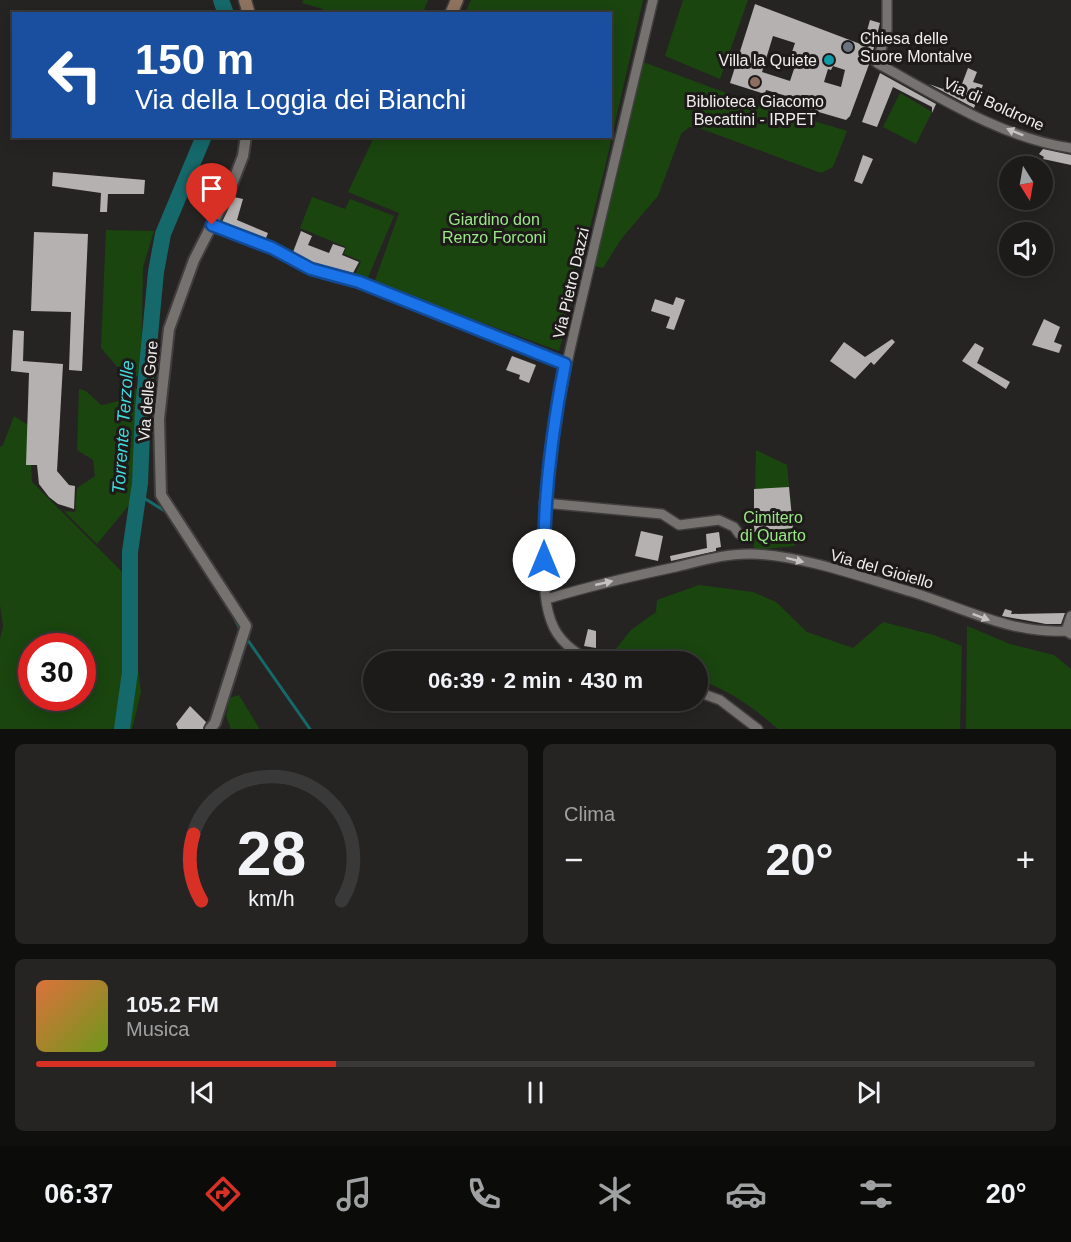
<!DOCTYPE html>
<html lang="it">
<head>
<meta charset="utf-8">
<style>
  :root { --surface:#1c1b1a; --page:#252423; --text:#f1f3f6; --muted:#a0a1a2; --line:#3a3939; --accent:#d93025 }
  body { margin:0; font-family:Arial,sans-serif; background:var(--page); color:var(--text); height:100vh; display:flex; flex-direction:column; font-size:22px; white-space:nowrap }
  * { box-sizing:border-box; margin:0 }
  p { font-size:20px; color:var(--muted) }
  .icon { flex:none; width:33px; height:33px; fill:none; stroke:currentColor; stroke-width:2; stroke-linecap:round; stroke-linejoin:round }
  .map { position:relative; height:729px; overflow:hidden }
  .side { display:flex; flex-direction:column; gap:15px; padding:15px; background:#0f0f0e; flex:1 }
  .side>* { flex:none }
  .guide { position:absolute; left:12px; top:12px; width:600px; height:126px; border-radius:0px; box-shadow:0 3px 15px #0003,0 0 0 2px var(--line); background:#1a4fa0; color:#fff; overflow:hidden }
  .needle { width:39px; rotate:169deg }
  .tools { position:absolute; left:999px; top:156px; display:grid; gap:12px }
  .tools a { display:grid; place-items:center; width:54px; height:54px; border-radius:50%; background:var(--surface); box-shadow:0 3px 15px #0003,0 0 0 2px var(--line); font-size:30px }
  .speed { position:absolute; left:18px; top:633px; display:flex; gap:12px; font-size:30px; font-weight:700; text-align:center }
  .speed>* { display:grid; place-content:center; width:78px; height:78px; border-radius:50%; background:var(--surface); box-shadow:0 3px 15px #0003,0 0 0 2px var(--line); line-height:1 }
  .speed .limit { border:9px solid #d22; background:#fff; color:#111 }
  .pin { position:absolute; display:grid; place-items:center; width:51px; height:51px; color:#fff; margin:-62px -26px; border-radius:50% 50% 50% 0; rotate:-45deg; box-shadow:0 0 6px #0007 }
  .pin .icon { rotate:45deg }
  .me { position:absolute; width:66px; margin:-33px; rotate:0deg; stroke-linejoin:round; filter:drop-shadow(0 0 4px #0008) }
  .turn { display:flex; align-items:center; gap:21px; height:126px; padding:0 24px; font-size:27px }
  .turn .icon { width:78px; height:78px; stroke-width:2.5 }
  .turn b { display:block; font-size:42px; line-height:51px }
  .big { font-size:45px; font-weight:700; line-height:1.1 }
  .side .widget { flex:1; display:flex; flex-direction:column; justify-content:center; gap:9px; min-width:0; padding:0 21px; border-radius:9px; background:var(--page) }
  .side .dial { align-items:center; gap:0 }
  .dial svg { height:156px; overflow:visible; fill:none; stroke:var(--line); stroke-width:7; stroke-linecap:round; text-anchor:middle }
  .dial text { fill:var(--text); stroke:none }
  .song { display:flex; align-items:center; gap:18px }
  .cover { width:72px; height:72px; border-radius:9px; background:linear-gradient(135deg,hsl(20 70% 55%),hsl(80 70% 35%)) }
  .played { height:6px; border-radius:3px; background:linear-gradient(90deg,var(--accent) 30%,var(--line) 30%) }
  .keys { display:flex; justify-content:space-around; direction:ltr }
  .heat { display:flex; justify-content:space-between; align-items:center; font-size:33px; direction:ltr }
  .side .tiles { flex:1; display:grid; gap:15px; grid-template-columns:1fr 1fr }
  .widget:last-child { grid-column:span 2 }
  .trip { position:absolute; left:363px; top:651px; width:345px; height:60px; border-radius:30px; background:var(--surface); box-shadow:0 3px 15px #0003,0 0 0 2px var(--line); font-weight:700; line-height:60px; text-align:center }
  .menu { display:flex; height:96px; justify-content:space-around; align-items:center; background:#0b0b0a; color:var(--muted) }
  .menu .icon { width:42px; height:42px }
  .menu .active { color:var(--accent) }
  .menu b { font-size:27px; color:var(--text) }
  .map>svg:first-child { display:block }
  .green { fill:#1a450f; fill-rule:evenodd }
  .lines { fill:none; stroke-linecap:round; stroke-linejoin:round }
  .stream { stroke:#16696b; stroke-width:3 }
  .river { stroke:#16696b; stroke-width:16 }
  .building { fill:#b4b1b0; fill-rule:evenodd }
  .minor-casing { stroke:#403e3e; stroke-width:12 }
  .tertiary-casing { stroke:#403e3e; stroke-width:14 }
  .secondary-casing { stroke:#403e3e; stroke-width:15 }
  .minor { stroke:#757270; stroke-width:9 }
  .tertiary { stroke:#757270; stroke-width:10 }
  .secondary { stroke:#8f7460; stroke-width:12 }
  .oneway { fill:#c5c3c2 }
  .route-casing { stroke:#114b97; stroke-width:15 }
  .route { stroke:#1a73e8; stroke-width:10 }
  .worship-dot { fill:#6b7280; stroke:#1d1a19; stroke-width:2 }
  .culture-dot { fill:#0f9aa8; stroke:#1d1a19; stroke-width:2 }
  .education-dot { fill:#8d6e63; stroke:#1d1a19; stroke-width:2 }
  .labels { text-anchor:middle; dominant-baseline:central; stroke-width:6; stroke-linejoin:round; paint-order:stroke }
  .poi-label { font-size:16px; fill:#f0eeee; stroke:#1d1a19; text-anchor:start }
  .street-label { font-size:16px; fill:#f0eeee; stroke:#1d1a19 }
  .park-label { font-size:16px; fill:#99ea87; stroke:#1d1a19 }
  .water-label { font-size:18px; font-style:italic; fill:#42dade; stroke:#1d1a19 }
</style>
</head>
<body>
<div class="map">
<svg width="1071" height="729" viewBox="0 0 1071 729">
  <rect width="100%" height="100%" fill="#262423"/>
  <!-- green -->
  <path class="green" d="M303 0H428L423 13 323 14V9L302 3Z
    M471 0H643L605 167 559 351 374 283 399 213 348 192 374 137 610 136V14L465 13Z
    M683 0H748L720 79 665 56Z
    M643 62 745 100 847 131 833 167 821 173 699 128 689 127 681 134 658 196 622 238 603 268 595 266Z
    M900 93 932 112 916 144 883 127Z
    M312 197 345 209 350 199 394 216 367 280 355 275 361 261 344 254 346 247 300 228Z
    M106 230 154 231 143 267 141 376 126 377 101 348Z
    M79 389 86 391 101 405C114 403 123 401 130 389H140L130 504 97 544 64 511 75 512 77 488 95 476 93 460 77 450Z
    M14 416 29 426 32 482 126 576 141 692 132 729H0V639L3 626 0 605V447L3 445ZM32 646H82V698H32Z
    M756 450 787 465 795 546 754 550Z
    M699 585 753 592 776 602 807 632 853 648 883 622 934 635 962 646 960 729H778C754 708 728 689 698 680V662L631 661 610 656 631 630 656 612 657 600Z
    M967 626 1010 644 1054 655 1071 669V729H966Z
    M239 695 259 728V729H231L226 716 230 698Z"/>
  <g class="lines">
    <!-- stream -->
    <path class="stream" d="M139 495 168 513
      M233 615 240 629
      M247 639 310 729"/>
    <!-- river -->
    <path class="river" d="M221 0 226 14
      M122 729 130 672V552L140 483 143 409 156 272 163 234 204 136"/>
  </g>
  <!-- building -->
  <path class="building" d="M755 4 863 45 870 20 880 23 871 59 850 116 846 120 805 108 807 102 766 90 765 94 730 83ZM773 36 795 43 791 55 798 57 790 81 762 72ZM833 66 845 70 841 87 824 82 828 69 831 70Z
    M968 68 977 72 973 82 983 85 974 108 929 84 943 89 945 86 959 92Z
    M880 73 936 104 932 113V107L893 87 877 127 862 122Z
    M1043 149 1071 155V165L1043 159 1044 157 1039 154Z
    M863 155 873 159 862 184 854 181Z
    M53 172 145 180 144 194H108L107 212H100L101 193 52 186Z
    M234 197 243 199 237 220 268 233 266 238 222 222Z
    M301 231 312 236 308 245 329 253 333 244 345 248 342 255 359 262 353 273 314 263 293 252Z
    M34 232 88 234 82 371 69 370 71 312 31 311Z
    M676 297 685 300 674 330 666 328 670 317 651 311 655 299 673 305Z
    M1044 319 1060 327 1054 342 1062 345 1059 353 1032 345Z
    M13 330 24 331 23 361 63 364 57 471 69 485 75 486 74 509 58 504 49 497 39 484 37 465H26L29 373 11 371Z
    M892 339 895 342 874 365 871 362 855 379 830 361 844 342 865 357Z
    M975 343 984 348 977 363 1010 382 1006 389 962 361Z
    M512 356 536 365 529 383 519 379 520 375 506 370Z
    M789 487 793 528 754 532V489Z
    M641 531 663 536 658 561 635 556Z
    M719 532 721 547 716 548V551L671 561 670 556 707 548 706 534Z
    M1005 609 1012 611 1011 614 1065 613 1061 624H1046L1002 616Z
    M588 629 596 631V648L584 646Z
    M190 706 206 722 203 729H178L176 724Z"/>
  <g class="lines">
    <defs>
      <path id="minor" d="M887 0V30L877 63C937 96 1002 138 1071 148
        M212 225 272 248 311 269 359 282 565 364
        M544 503 662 514 679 525 719 520 734 527 739 534
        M547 599C590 586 633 576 676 567 701 561 727 553 752 554 801 555 865 578 912 592 963 608 1011 634 1066 631
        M1071 616 1066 631 1071 634
        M595 662C579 656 562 644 554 628 543 606 544 576 544 552 544 439 571 347 596 239 615 159 634 80 653 0
        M698 692 720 700 758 729"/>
      <path id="tertiary" d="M210 729 215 723 246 626 161 495 159 419 169 329 194 260 231 187 243 156 246 136"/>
      <path id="secondary" d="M245 0 249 14
        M451 14 457 0"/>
    </defs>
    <!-- minor casing -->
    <use href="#minor" class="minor-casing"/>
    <!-- tertiary casing -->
    <use href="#tertiary" class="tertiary-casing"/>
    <!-- secondary casing -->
    <use href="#secondary" class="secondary-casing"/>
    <!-- minor -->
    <use href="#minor" class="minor"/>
    <!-- tertiary -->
    <use href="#tertiary" class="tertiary"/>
    <!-- secondary -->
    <use href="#secondary" class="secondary"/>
  </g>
  <!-- one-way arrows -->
  <defs><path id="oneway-solid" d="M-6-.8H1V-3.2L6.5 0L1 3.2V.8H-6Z" transform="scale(1.5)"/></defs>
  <g class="oneway">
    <use href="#oneway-solid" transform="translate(1015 132) rotate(-158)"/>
    <use href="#oneway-solid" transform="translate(795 560) rotate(14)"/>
    <use href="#oneway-solid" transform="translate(604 583) rotate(-13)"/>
    <use href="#oneway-solid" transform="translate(981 617) rotate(21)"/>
  </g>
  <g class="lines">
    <defs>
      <path id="route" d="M212 225 272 248 311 269 359 282 565 364C552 430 544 493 544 560"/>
    </defs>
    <!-- route casing -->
    <use href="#route" class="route-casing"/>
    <!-- route -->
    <use href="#route" class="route"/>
  </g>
  <!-- markers -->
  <circle class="worship-dot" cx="848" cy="47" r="6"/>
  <circle class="culture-dot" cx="829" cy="60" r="6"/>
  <circle class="education-dot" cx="755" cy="82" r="6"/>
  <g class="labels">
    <!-- poi labels -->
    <g class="poi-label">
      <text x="860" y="38">Chiesa delle<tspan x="860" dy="18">Suore Montalve</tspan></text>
      <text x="817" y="60" text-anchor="end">Villa la Quiete</text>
      <text x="755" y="101" text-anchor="middle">Biblioteca Giacomo<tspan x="755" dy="18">Becattini - IRPET</tspan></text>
    </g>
    <!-- street labels -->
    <g class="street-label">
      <text transform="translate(994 104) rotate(24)">Via di Boldrone</text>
      <text transform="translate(571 283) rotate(-77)">Via Pietro Dazzi</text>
      <text transform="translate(148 391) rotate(-85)">Via delle Gore</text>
      <text transform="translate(882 569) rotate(16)">Via del Gioiello</text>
    </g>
    <!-- park labels -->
    <g class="park-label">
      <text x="494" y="219">Giardino don<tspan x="494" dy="18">Renzo Forconi</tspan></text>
      <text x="773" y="517">Cimitero<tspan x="773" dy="18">di Quarto</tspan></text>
    </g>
    <!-- water labels -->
    <g class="water-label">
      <text transform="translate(123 427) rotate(-86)">Torrente Terzolle</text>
    </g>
  </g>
</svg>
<div class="tools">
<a><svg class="needle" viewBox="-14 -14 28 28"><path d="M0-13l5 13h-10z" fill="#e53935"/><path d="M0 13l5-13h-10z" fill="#a0a1a2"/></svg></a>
<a><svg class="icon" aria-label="sound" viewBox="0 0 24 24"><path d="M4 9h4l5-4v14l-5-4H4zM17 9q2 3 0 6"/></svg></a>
</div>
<div class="speed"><div class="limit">30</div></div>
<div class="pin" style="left:212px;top:225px;background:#d93025"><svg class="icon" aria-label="arrive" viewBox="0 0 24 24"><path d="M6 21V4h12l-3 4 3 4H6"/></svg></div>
<svg class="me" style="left:544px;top:560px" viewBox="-20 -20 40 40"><circle r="19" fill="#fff"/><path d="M0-13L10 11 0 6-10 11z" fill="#1a73e8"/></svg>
<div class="trip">06:39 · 2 min · 430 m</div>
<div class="guide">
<div class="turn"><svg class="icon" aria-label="left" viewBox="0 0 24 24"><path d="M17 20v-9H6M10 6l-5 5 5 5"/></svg><div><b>150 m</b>Via della Loggia dei Bianchi</div></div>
</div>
</div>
<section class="side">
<div class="tiles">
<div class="widget dial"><svg viewBox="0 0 100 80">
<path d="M14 69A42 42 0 1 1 86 69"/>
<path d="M14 69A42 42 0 0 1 10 35" stroke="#d93025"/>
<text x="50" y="56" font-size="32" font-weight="700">28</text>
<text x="50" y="72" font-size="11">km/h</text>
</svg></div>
<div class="widget"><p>Clima</p>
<div class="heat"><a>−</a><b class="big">20°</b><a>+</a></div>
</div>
<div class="widget">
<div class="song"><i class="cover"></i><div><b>105.2 FM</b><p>Musica</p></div></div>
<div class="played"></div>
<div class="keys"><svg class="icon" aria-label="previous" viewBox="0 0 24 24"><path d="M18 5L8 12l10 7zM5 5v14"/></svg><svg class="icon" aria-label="pause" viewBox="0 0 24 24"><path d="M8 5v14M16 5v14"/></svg><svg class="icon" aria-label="next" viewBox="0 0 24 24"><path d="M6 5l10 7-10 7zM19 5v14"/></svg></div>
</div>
</div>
</section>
<nav class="menu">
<b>06:37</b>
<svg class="icon active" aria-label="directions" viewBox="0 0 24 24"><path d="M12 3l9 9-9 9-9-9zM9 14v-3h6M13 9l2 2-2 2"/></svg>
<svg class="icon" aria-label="music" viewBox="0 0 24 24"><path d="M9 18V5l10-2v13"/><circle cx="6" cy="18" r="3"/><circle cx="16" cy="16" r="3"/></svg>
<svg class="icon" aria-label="phone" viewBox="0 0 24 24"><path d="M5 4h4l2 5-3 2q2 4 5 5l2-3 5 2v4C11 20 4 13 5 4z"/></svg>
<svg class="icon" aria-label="climate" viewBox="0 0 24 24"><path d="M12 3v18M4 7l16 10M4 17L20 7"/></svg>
<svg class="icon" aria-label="car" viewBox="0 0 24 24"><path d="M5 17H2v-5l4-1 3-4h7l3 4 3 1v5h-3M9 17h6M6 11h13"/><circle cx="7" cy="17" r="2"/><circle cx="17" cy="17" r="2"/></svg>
<svg class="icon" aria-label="filters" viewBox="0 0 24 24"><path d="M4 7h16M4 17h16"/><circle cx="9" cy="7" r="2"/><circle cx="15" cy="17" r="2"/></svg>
<b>20°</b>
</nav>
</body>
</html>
